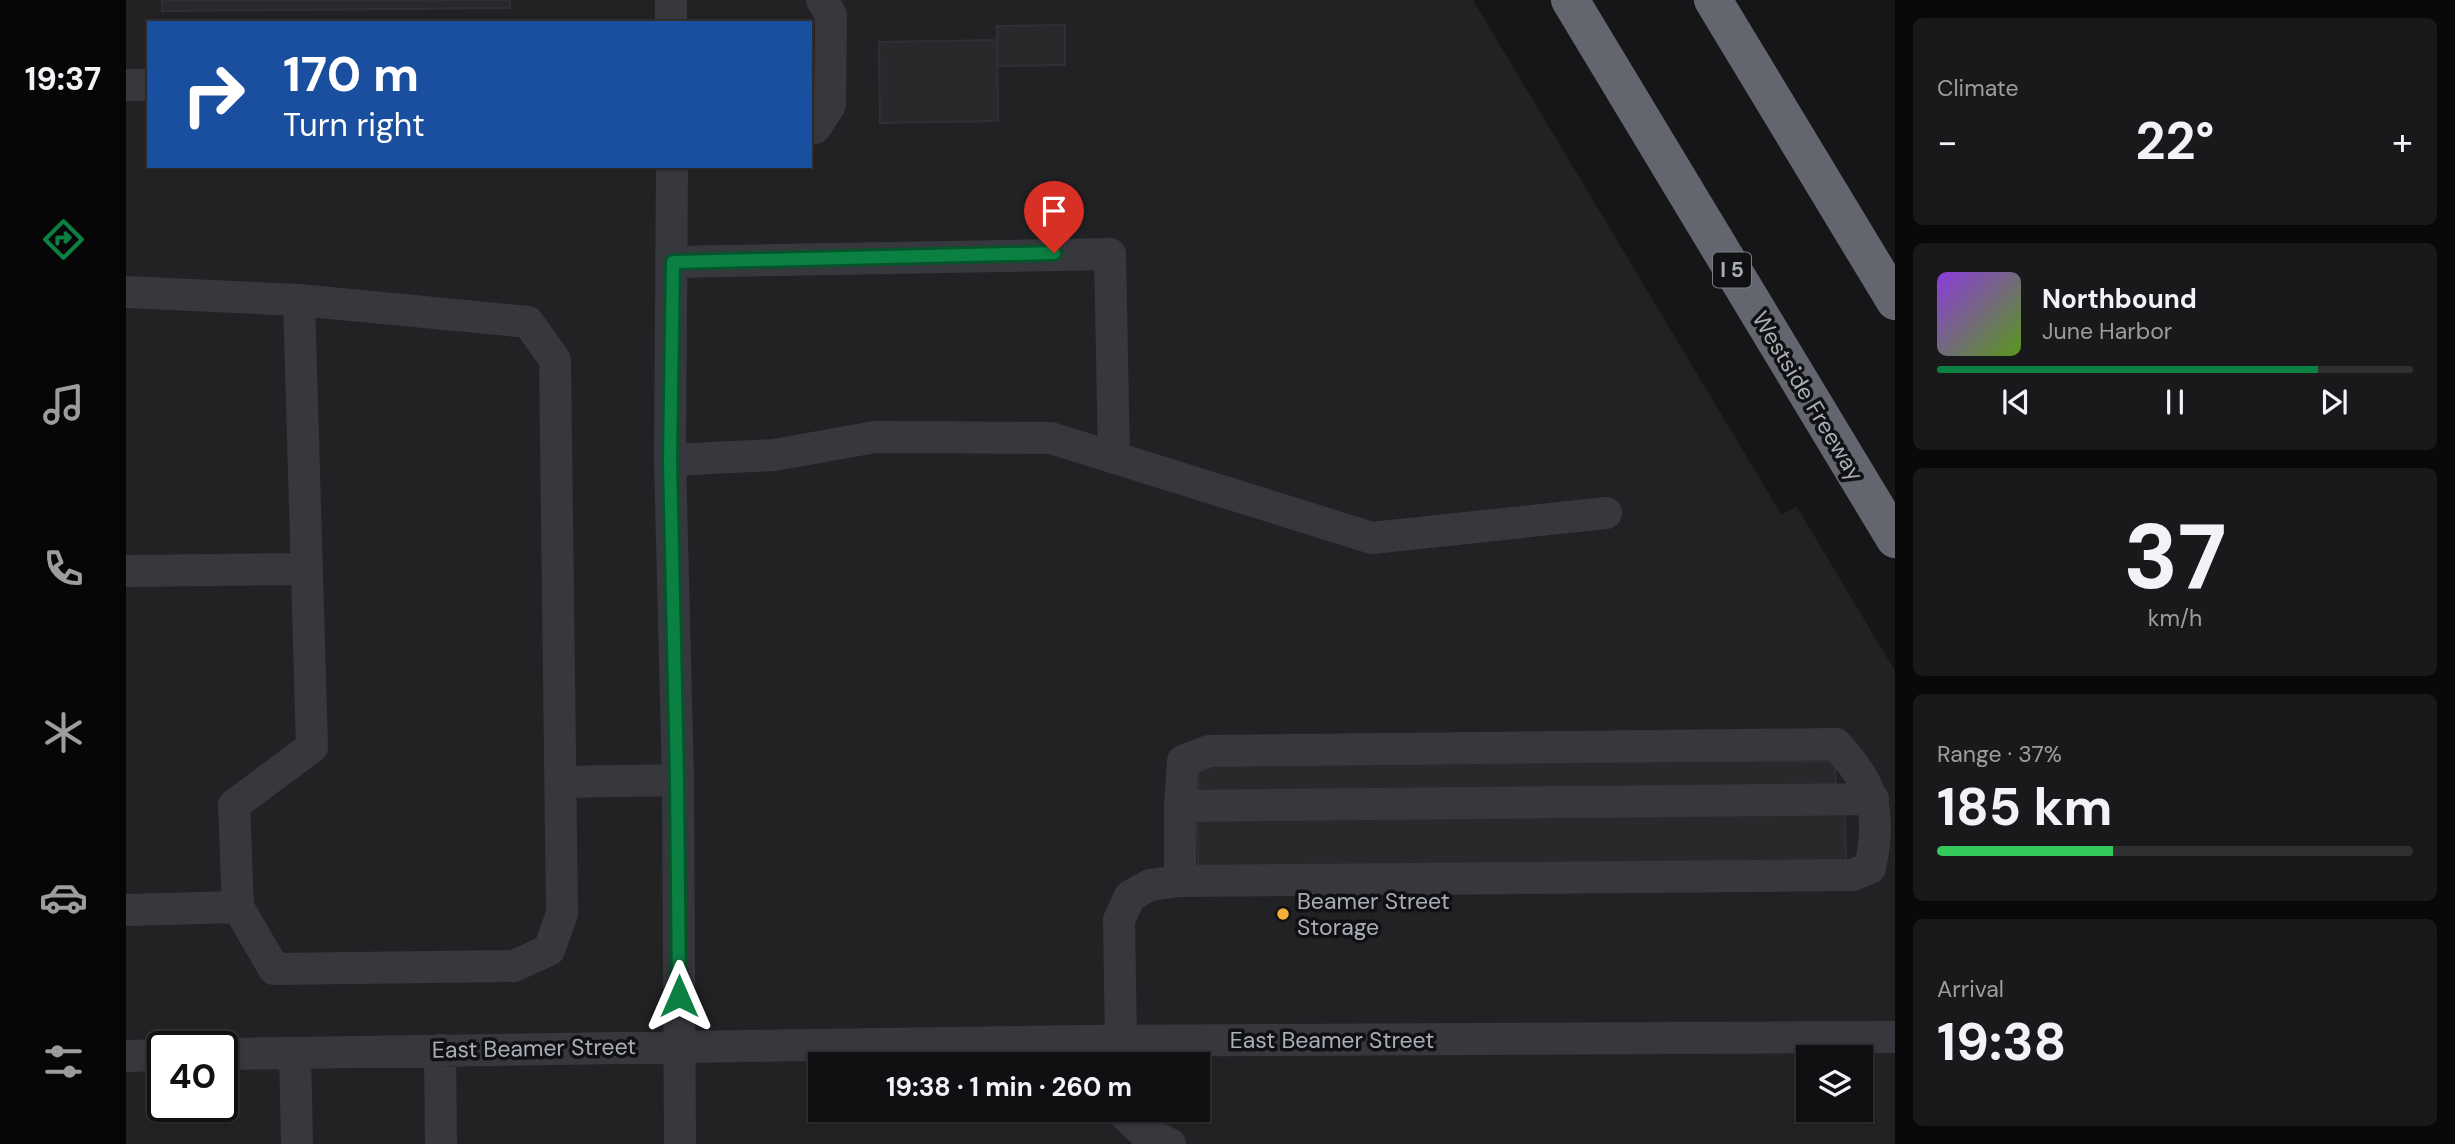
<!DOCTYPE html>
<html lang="en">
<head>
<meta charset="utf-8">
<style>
  :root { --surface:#101012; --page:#19191b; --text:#f1f3f6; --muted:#9c9d9f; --line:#303032; --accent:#0b8043 }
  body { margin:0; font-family:"DM Sans",sans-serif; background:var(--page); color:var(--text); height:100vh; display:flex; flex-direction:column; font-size:26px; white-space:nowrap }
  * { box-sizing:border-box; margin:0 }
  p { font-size:23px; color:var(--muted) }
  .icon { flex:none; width:38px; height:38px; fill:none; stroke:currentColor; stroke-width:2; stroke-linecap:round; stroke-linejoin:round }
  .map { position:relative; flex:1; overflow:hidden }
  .side { display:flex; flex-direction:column; gap:18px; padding:18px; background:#09090a; width:560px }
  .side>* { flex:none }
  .hud { position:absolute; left:21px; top:21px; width:665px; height:147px; border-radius:0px; box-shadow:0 2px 5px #0004,0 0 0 2px var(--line); background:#1a4fa0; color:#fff; overflow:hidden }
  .controls { position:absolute; left:1670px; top:1045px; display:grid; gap:14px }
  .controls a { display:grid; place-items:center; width:77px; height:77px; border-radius:0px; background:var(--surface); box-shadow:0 2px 5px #0004,0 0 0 2px var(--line); font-size:35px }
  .speed { position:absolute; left:21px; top:1031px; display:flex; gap:14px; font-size:35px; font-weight:700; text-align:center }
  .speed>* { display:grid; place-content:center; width:91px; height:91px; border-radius:50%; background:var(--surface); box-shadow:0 2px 5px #0004,0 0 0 2px var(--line); line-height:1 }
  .speed .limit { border:4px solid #111; border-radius:10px; background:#fff; color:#111 }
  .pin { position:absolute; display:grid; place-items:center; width:60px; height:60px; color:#fff; margin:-72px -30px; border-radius:50% 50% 50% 0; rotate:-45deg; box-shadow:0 0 7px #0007 }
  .pin .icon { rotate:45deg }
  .me { position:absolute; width:77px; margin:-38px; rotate:0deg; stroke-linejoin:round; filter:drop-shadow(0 0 5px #0008) }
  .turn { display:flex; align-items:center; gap:24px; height:147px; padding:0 21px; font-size:32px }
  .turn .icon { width:91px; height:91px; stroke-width:2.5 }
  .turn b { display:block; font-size:49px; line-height:60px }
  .big { font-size:52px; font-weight:700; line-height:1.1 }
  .side .card { flex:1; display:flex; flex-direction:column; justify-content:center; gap:10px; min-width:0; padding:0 24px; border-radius:10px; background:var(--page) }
  .side .dial { align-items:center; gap:0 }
  .dial b { font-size:91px; line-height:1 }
  .song { display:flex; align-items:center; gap:21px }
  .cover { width:84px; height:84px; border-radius:10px; background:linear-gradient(135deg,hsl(270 70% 55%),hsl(90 70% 35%)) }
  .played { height:7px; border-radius:4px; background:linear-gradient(90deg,var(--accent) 80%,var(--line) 80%) }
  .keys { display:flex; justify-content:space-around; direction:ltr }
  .heat { display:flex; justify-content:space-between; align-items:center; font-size:38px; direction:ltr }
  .charge { height:10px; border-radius:5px; background:linear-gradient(90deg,#34c759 37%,var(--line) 0) }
  .trip { position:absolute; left:682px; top:1052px; width:402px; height:70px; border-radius:0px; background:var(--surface); box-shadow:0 2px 5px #0004,0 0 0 2px var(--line); font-weight:700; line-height:70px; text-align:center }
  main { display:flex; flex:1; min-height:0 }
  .tab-bar { display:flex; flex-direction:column; width:126px; justify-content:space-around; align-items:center; background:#060607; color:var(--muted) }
  .tab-bar .icon { width:49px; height:49px }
  .tab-bar .current { color:var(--accent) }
  .tab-bar b { font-size:32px; color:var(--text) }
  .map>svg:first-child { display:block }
  .built { fill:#222225; fill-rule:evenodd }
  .building { fill:#29292c; stroke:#303034; stroke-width:2 }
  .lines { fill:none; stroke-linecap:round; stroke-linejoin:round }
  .minor { stroke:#37383d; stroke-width:32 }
  .highway { stroke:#63666e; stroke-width:38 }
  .route-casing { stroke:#07532c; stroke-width:18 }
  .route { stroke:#0b8043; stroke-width:12 }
  .poi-dot { fill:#f2b134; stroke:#111113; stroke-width:2.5 }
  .labels { text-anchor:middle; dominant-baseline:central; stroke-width:7; stroke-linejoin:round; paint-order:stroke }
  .shield { fill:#111113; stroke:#7b7e86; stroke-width:2 }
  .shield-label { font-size:21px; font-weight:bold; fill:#a8adb8 }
  .street-label { font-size:23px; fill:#a8adb8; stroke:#111113 }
  .poi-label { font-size:23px; fill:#a8adb8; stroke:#111113; text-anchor:start }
</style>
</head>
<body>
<main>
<nav class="tab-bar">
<b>19:37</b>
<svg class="icon current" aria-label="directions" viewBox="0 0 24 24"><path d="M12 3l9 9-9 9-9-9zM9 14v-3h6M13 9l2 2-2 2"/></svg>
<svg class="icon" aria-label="music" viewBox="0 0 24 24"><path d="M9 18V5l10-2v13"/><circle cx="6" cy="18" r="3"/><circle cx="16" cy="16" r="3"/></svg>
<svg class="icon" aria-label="phone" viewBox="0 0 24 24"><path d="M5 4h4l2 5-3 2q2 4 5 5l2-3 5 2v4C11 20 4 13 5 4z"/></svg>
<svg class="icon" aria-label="climate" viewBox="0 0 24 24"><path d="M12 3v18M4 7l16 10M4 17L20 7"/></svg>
<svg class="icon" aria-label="car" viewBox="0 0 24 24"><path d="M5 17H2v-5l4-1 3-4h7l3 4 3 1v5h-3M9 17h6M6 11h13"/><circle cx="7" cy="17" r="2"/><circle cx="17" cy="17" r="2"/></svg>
<svg class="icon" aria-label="filters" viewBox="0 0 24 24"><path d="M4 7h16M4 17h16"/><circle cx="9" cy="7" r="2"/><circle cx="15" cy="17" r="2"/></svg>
</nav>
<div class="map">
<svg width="1769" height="1144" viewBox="0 0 1769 1144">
  <rect width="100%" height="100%" fill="#161618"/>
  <!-- built -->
  <path class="built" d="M0 0H1347L1655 514 1671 507 1769 671V1144H0ZM23 23H684V166H23ZM37 1046H96V1106H37ZM1682 1057H1734V1110H1682ZM695 1064H1073V1110H695Z"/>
  <!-- building -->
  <path class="building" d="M36 0H384V8L36 11Z
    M939 25V65L871 66V26Z
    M871 40 872 121 754 123 753 42Z
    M1709 761 1710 791 1073 795 1072 763Z
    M1719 812 1720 869 1072 874 1071 816Z"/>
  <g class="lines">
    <!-- minor -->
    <path class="minor" d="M545 0V23
      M0 85H23
      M684 129 689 128 704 105 705 15 696 0
      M546 166 544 460 552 780 554 1144
      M547 262 984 254 988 458
      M0 292 173 300 402 322 429 360 436 914 423 950 388 966 148 969 112 907 108 805 186 747 173 300
      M544 460 648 455 749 437 925 438 1246 538 1480 513
      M0 571 180 569
      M436 782 552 780
      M1054 806 1747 799
      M0 910 112 907
      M995 1041 993 920 1004 896 1024 885 1054 881 1726 875 1744 868C1756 812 1748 786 1710 744L1083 751 1057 761 1054 806V881
      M314 1050 315 1144
      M169 1053 171 1144
      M96 1054 958 1041 1769 1037
      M0 1056 37 1055
      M994 1110 1016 1131 1044 1144"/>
    <!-- highway -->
    <path class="highway" d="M1444 0 1769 539
      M1587 0 1769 301"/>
  </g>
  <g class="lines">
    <defs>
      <path id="route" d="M553 996 551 780 544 460 547 262 928 253"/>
    </defs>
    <!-- route casing -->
    <use href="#route" class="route-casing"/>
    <!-- route -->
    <use href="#route" class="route"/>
  </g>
  <!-- markers -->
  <circle class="poi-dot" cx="1157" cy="914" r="7"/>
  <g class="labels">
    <!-- shield labels -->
    <rect class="shield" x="1587" y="252.5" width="38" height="35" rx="5"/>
    <g class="shield-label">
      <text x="1606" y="270">I 5</text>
    </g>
    <!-- street labels -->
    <g class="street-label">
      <text transform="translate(1682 396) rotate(59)">Westside Freeway</text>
      <text x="1206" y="1040">East Beamer Street</text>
      <text transform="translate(408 1048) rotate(-1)">East Beamer Street</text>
    </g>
    <!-- poi labels -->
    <g class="poi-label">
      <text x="1171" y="901">Beamer Street<tspan x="1171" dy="26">Storage</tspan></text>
    </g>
  </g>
</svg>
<div class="controls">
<a><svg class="icon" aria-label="layers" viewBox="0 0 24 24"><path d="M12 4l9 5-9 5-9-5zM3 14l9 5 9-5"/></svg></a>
</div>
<div class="speed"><div class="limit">40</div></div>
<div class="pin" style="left:928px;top:253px;background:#d93025"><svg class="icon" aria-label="arrive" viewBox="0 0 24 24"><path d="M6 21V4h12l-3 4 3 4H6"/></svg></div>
<svg class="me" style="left:553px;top:996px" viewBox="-20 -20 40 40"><path d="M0-17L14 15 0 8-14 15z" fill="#0b8043" stroke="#fff" stroke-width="4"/></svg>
<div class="trip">19:38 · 1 min · 260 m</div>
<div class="hud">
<div class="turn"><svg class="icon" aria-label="right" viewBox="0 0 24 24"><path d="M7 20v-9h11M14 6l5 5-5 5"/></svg><div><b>170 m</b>Turn right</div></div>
</div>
</div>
<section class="side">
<div class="card"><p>Climate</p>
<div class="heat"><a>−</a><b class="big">22°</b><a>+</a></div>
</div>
<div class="card">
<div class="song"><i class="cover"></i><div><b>Northbound</b><p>June Harbor</p></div></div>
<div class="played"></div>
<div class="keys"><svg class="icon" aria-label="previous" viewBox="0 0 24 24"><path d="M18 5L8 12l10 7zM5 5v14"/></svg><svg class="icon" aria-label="pause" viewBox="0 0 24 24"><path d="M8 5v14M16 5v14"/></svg><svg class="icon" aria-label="next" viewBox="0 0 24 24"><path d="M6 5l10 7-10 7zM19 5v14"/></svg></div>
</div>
<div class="card dial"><b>37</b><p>km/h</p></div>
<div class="card"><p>Range · 37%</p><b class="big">185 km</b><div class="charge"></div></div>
<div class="card"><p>Arrival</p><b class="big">19:38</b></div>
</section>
</main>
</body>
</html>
